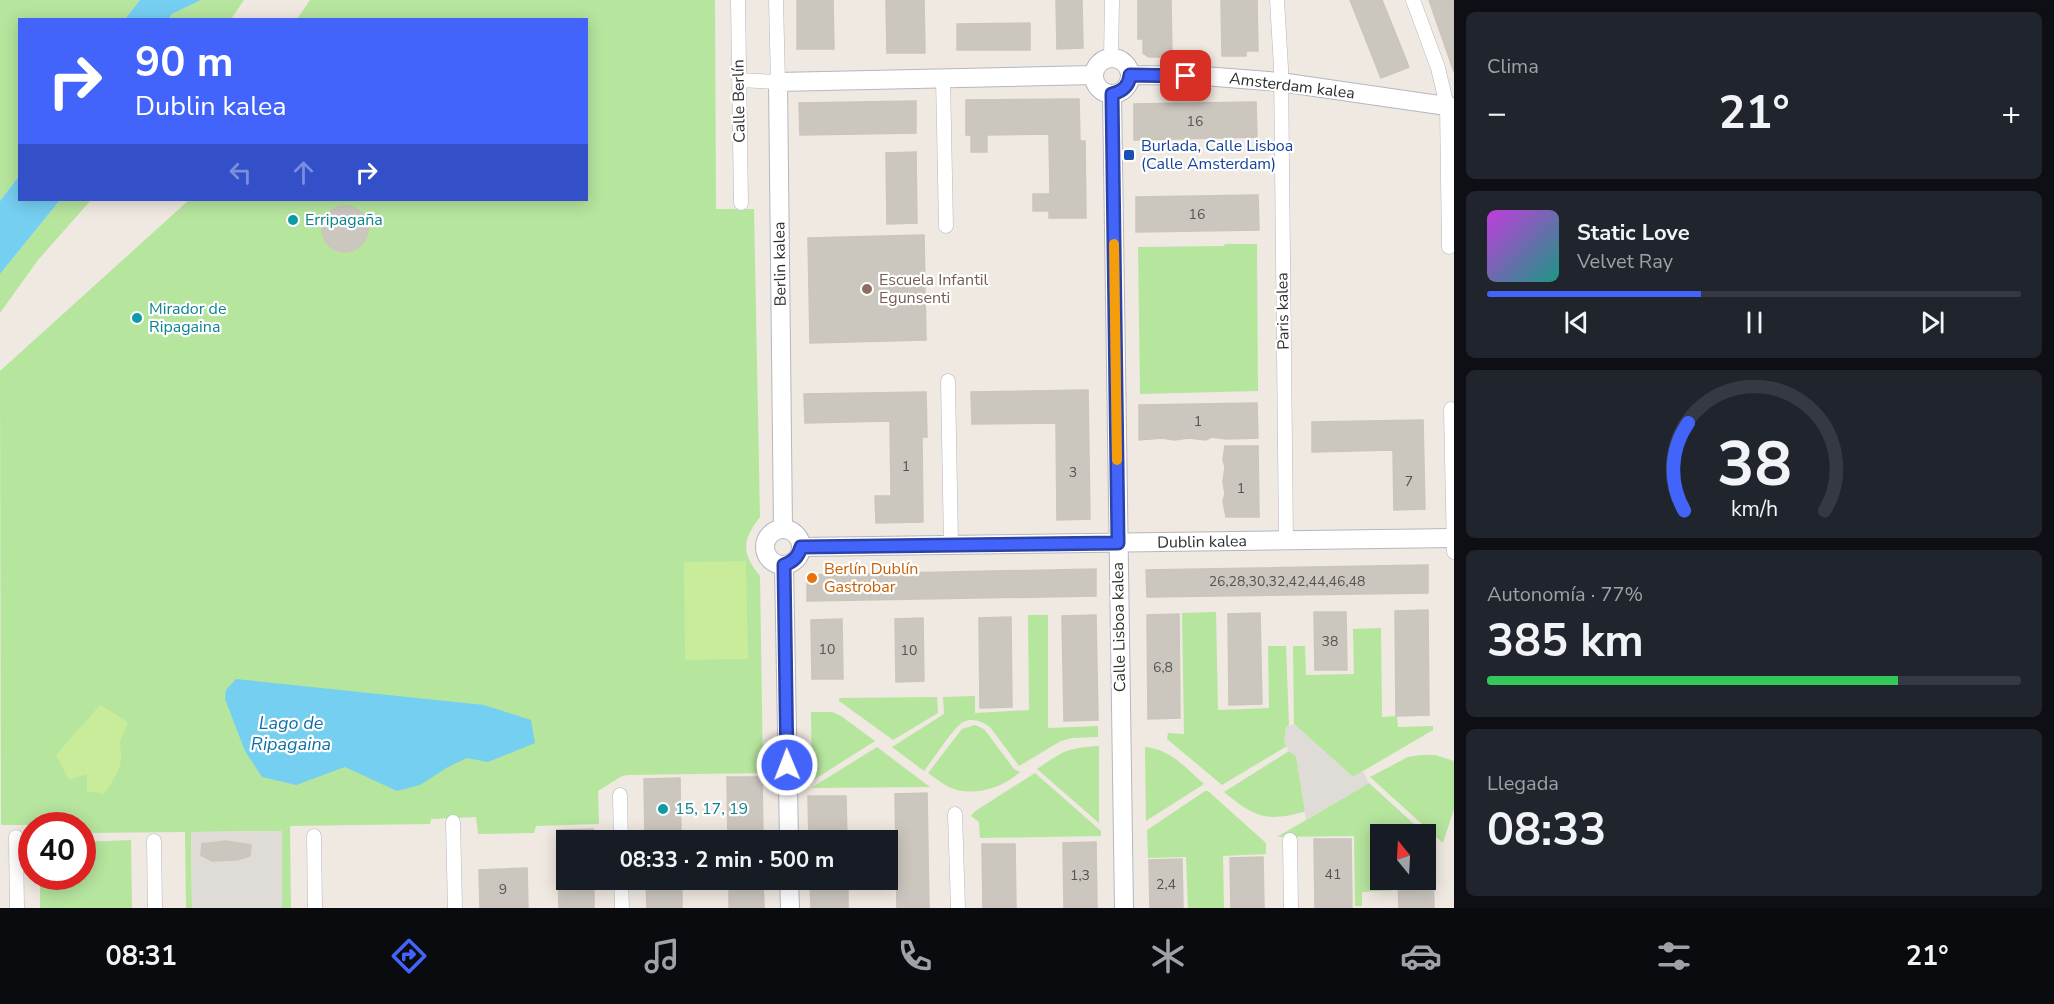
<!DOCTYPE html>
<html lang="es">
<head>
<meta charset="utf-8">
<style>
  :root { --surface:#171b24; --page:#20242c; --text:#f1f3f6; --muted:#9ea1a6; --line:#363941; --accent:#4264fb }
  body { margin:0; font-family:"Nunito Sans",sans-serif; background:var(--page); color:var(--text); height:100vh; display:flex; flex-direction:column; font-size:22px; white-space:nowrap }
  * { box-sizing:border-box; margin:0 }
  p { font-size:20px; color:var(--muted) }
  .icon { flex:none; width:33px; height:33px; fill:none; stroke:currentColor; stroke-width:2; stroke-linecap:round; stroke-linejoin:round }
  .map { position:relative; flex:1; overflow:hidden }
  .details { display:flex; flex-direction:column; gap:12px; padding:12px; background:#0d0f14; width:600px }
  .details>* { flex:none }
  .top-card { position:absolute; left:18px; top:18px; width:570px; height:183px; border-radius:0px; box-shadow:0 3px 15px #0003; background:#4264fb; color:#fff; overflow:hidden }
  .needle { width:39px; rotate:342deg }
  .buttons { position:absolute; left:1370px; top:824px; display:grid; gap:12px }
  .buttons a { display:grid; place-items:center; width:66px; height:66px; border-radius:0px; background:var(--surface); box-shadow:0 3px 15px #0003; font-size:30px }
  .speed { position:absolute; left:18px; top:812px; display:flex; gap:12px; font-size:30px; font-weight:700; text-align:center }
  .speed>* { display:grid; place-content:center; width:78px; height:78px; border-radius:50%; background:var(--surface); box-shadow:0 3px 15px #0003; line-height:1 }
  .speed .limit { border:9px solid #d22; background:#fff; color:#111 }
  .pin { position:absolute; display:grid; place-items:center; width:51px; height:51px; color:#fff; margin:-26px; border-radius:12px; box-shadow:0 3px 9px #0006 }
  .me { position:absolute; width:66px; margin:-33px; rotate:359deg; stroke-linejoin:round; filter:drop-shadow(0 0 4px #0008) }
  .turn { display:flex; align-items:center; gap:21px; height:126px; padding:0 18px; font-size:27px }
  .turn .icon { width:78px; height:78px; stroke-width:2.5 }
  .turn b { display:block; font-size:42px; line-height:51px }
  .lanes { display:flex; align-items:center; height:57px; padding:0 18px; background:#0003; justify-content:center; gap:30px; direction:ltr }
  .lanes .off { opacity:.35 }
  .big { font-size:45px; font-weight:700; line-height:1.1 }
  .details .card { flex:1; display:flex; flex-direction:column; justify-content:center; gap:9px; min-width:0; padding:0 21px; border-radius:9px; background:var(--page) }
  .details .dial { align-items:center; gap:0 }
  .dial svg { height:156px; overflow:visible; fill:none; stroke:var(--line); stroke-width:7; stroke-linecap:round; text-anchor:middle }
  .dial text { fill:var(--text); stroke:none }
  .song { display:flex; align-items:center; gap:18px }
  .cover { width:72px; height:72px; border-radius:9px; background:linear-gradient(135deg,hsl(290 70% 55%),hsl(170 70% 35%)) }
  .played { height:6px; border-radius:3px; background:linear-gradient(90deg,var(--accent) 40%,var(--line) 40%) }
  .keys { display:flex; justify-content:space-around; direction:ltr }
  .heat { display:flex; justify-content:space-between; align-items:center; font-size:33px; direction:ltr }
  .charge { height:9px; border-radius:4px; background:linear-gradient(90deg,#34c759 77%,var(--line) 0) }
  .trip { position:absolute; left:556px; top:830px; width:342px; height:60px; border-radius:0px; background:var(--surface); box-shadow:0 3px 15px #0003; font-weight:700; line-height:60px; text-align:center }
  .tabs { display:flex; height:96px; justify-content:space-around; align-items:center; background:#090b0e; color:var(--muted) }
  .tabs .icon { width:42px; height:42px }
  .tabs .selected { color:var(--accent) }
  .tabs b { font-size:27px; color:var(--text) }
  main { display:flex; flex:1; min-height:0 }
  .map>svg:first-child { display:block }
  .green { fill:#b6e59e }
  .pitch { fill:#c9ec9a }
  .plaza { fill:#dfdcd8; fill-rule:evenodd }
  .water { fill:#75cff0 }
  .building { fill:#cbc7bf; stroke:#cbc5ba; stroke-width:1.5 }
  .lines { fill:none; stroke-linecap:round; stroke-linejoin:round }
  .street-casing { stroke:#b4b7c1; stroke-width:15 }
  .secondary-casing { stroke:#b4b7c1; stroke-width:20 }
  .street { stroke:#fff; stroke-width:14 }
  .secondary { stroke:#fff; stroke-width:18 }
  .route-casing { stroke:#2b41a3; stroke-width:15 }
  .route { stroke:#4264fb; stroke-width:10 }
  .slow { stroke:#f59e0b; stroke-width:10 }
  .transit-dot { fill:#1a4fb4; stroke:#fff; stroke-width:2 }
  .culture-dot { fill:#0f9aa8; stroke:#fff; stroke-width:2 }
  .education-dot { fill:#8d6e63; stroke:#fff; stroke-width:2 }
  .food-dot { fill:#e8710a; stroke:#fff; stroke-width:2 }
  .labels { text-anchor:middle; dominant-baseline:central; stroke-width:4.5; stroke-linejoin:round; paint-order:stroke }
  .number-label { font-size:14px; fill:#555452 }
  .street-label { font-size:16px; fill:#2e2e2e; stroke:#fff }
  .transit-label { font-size:16px; fill:#164399; stroke:#fff; text-anchor:start }
  .culture-label { font-size:16px; fill:#0d838f; stroke:#fff; text-anchor:start }
  .education-label { font-size:16px; fill:#785e54; stroke:#fff; text-anchor:start }
  .food-label { font-size:16px; fill:#c56008; stroke:#fff; text-anchor:start }
  .water-label { font-size:18px; font-style:italic; fill:#0d6fa3; stroke:#fff }
</style>
</head>
<body>
<main>
<div class="map">
<svg width="1454" height="908" viewBox="0 0 1454 908">
  <rect width="100%" height="100%" fill="#efe9e1"/>
  <!-- green -->
  <path class="green" d="M0 0H140L125 19 20 20 19 176 0 201Z
    M201 0H244L231 19 169 20 172 14Z
    M310 0H715L716 209H754L760 517C742 540 741 553 760 576L763 773 628 775 622 776 598 791 599 824 536 826 534 833 478 834 476 817 431 819 430 824 290 826 291 908H282L281 831 191 832 192 908H186L185 832 83 833 82 825H1L0 371 189 200H586V20L297 19Z
    M60 200H91L38 260 0 313V274Z
    M1225 244H1257L1258 391 1140 394 1138 247 1224 246Z
    M1216 612 1218 710 1269 708 1268 646H1286L1289 725 1286 727 1287 746 1222 785 1167 739 1168 733 1184 734 1182 613Z
    M1028 615H1048V728L1098 726V737L1072 738 1061 741 1019 766 990 727C983 722 972 717 963 722 954 727 932 761 924 771L892 747 944 714 943 697 975 696V713L1029 710Z
    M1381 628 1382 717 1397 716 1398 727 1433 726V730L1353 777 1294 724 1293 646H1305L1306 675 1354 674 1353 629Z
    M937 697 938 713 893 740 839 701V698Z
    M811 712H832L841 716 875 741 812 781Z
    M975 725 984 729 1014 769 1020 772C1004 787 979 795 957 790 946 787 937 779 928 773L962 729Z
    M1099 746V823L1037 769C1064 751 1066 748 1099 746Z
    M877 747 930 787 811 788Z
    M1145 747C1170 749 1186 768 1204 784L1146 821Z
    M1289 751 1296 756 1306 811C1267 823 1254 817 1224 792Z
    M1421 755H1435L1454 761V809L1443 843 1370 777 1408 757Z
    M1035 773 1101 831V836L980 838 979 822 971 816 974 812Z
    M1369 783 1425 834H1380V879H1395V890L1362 892V906H1355L1354 836 1277 837Z
    M1205 791H1208L1266 843V854L1223 856 1224 908H1188L1186 857 1148 858 1147 830Z
    M131 840 132 908H40V876H82L83 842Z"/>
  <!-- pitch -->
  <path class="pitch" d="M746 561 748 659 685 660 684 562Z
    M100 705 128 722 119 744C126 763 115 778 104 794L87 791V774L69 780 56 755Z"/>
  <!-- plaza -->
  <path class="plaza" d="M1294 724 1353 777 1363 771 1369 783 1306 820 1296 756 1289 751 1284 743 1286 727Z
    M282 831V908H192L191 832ZM225 841 251 845 250 856 237 860 212 861 202 844Z"/>
  <!-- water -->
  <path class="water" d="M140 0H201L172 14 169 19H125Z
    M19 176 20 200H60L0 274V201Z
    M236 679 484 705 531 720 535 743 488 762 467 758 448 767 420 785 397 791 345 767 296 785 262 777 245 751 225 699 226 690Z"/>
  <!-- building -->
  <path class="building" d="M797 0H833L834 49H797Z
    M886 0H924L925 53H887Z
    M1056 0H1082L1083 48 1057 49Z
    M1138 0H1171L1172 57H1149L1143 53V39H1138Z
    M1221 0H1257L1258 51H1246V56H1222Z
    M1350 0H1382L1409 67 1381 78Z
    M1429 0H1454V72Z
    M1030 23V50H957V24Z
    M1079 99 1080 141H1085L1086 218H1049V211H1033V194H1050L1049 134 987 135V152H971V135H966V100Z
    M916 101V133L800 135 799 103Z
    M1256 102 1257 137 1134 140V104Z
    M916 152 917 223 887 224 886 153Z
    M1258 195 1259 230 1136 232V197Z
    M322 229a23 23 0 1 1 46 0a23 23 0 1 1-46 0Z
    M924 235 926 340 810 343 808 238Z
    M1088 390 1090 519 1057 520 1056 423 972 424 971 392Z
    M926 392 927 437H922L923 522 876 523 875 496H891L890 421 805 423 804 394Z
    M1257 403 1258 438 1227 439 1211 437 1206 440 1189 438 1174 440 1162 438 1139 440V405Z
    M1423 420 1425 509 1394 510 1393 450 1312 452V422Z
    M1225 446H1258L1259 517H1226L1223 501 1225 494 1223 482 1225 467 1223 460Z
    M1428 565V593L1147 597 1146 570Z
    M1096 569V596L807 601V575Z
    M1428 610 1429 715 1396 716 1395 611Z
    M1314 612H1346L1347 670H1315Z
    M1260 613 1262 704 1229 705 1228 614Z
    M1179 614 1180 718 1148 719 1147 615Z
    M1096 615 1098 720 1064 721 1062 616Z
    M1011 617 1012 707 980 708 979 618Z
    M923 618 924 681 896 682 895 619Z
    M842 619 843 679H812L811 620Z
    M727 777H762L763 840H728Z
    M680 778 681 840H645L644 779Z
    M927 793 929 908H897L895 794Z
    M808 796H846L847 840H809Z
    M593 829V840H567V879H594V908H559L557 830Z
    M1314 839H1351L1352 908H1315Z
    M225 841 251 845 250 856 237 860 212 861 201 855 202 844Z
    M1096 842 1097 908H1064L1063 843Z
    M982 844H1015L1016 908H983Z
    M1425 856H1433L1434 908H1399L1398 879H1425Z
    M1263 857 1264 908H1231L1230 858Z
    M1182 859 1183 908H1150L1149 860Z
    M527 868 528 908H480L479 870Z
    M646 879H682V908H647Z
    M729 879H763L764 908H729Z
    M810 879H848V908H811Z"/>
  <g class="lines">
    <defs>
      <path id="street" d="M738 0 741 203
        M1277 0 1281 68 1286 541
        M1413 0 1438 68 1447 106 1449 247
        M1111 58 1112 0
        M943 78 946 226
        M739 80 778 82 776 0
        M948 381 951 545
        M1451 409 1454 552
        M620 795 621 840
        M955 814 958 908
        M453 822 455 908
        M314 836 315 908
        M16 837 17 908
        M1290 840 1291 908
        M154 841 155 908
        M621 879 622 908"/>
      <path id="secondary" d="M1094 76a18 18 0 1 1 36 0a18 18 0 1 1-36 0Z
        M1130 75 1204 76 1280 82 1454 107
        M1112 94 1124 908
        M783 529 778 82 1094 75
        M765 547a18 18 0 1 1 36 0a18 18 0 1 1-36 0Z
        M801 547 1454 538
        M784 565 789 840
        M789 879 790 908"/>
    </defs>
    <!-- street casing -->
    <use href="#street" class="street-casing"/>
    <!-- secondary casing -->
    <use href="#secondary" class="secondary-casing"/>
    <!-- street -->
    <use href="#street" class="street"/>
    <!-- secondary -->
    <use href="#secondary" class="secondary"/>
  </g>
  <g class="lines">
    <defs>
      <path id="route" d="M787 765 784 565C794 561 798 557 801 547L1118 543 1112 94C1123 91 1129 86 1130 75L1186 76"/>
    </defs>
    <!-- route casing -->
    <use href="#route" class="route-casing"/>
    <!-- route -->
    <use href="#route" class="route"/>
    <!-- slow -->
    <path class="slow" d="M1114 244 1117 460"/>
  </g>
  <!-- markers -->
  <rect class="transit-dot" x="1123" y="149" width="12" height="12" rx="3"/>
  <g class="culture-dot">
    <circle cx="293" cy="220" r="6"/>
    <circle cx="137" cy="318" r="6"/>
    <circle cx="663" cy="809" r="6"/>
  </g>
  <circle class="education-dot" cx="867" cy="289" r="6"/>
  <circle class="food-dot" cx="812" cy="578" r="6"/>
  <g class="labels">
    <!-- number labels -->
    <g class="number-label">
      <text x="1195" y="121">16</text>
      <text x="1197" y="214">16</text>
      <text x="1198" y="421">1</text>
      <text x="906" y="466">1</text>
      <text x="1073" y="472">3</text>
      <text x="1409" y="481">7</text>
      <text x="1241" y="488">1</text>
      <text x="1287" y="581">26,28,30,32,42,44,46,48</text>
      <text x="1330" y="641">38</text>
      <text x="827" y="649">10</text>
      <text x="909" y="650">10</text>
      <text x="1163" y="667">6,8</text>
      <text x="1333" y="874">41</text>
      <text x="1080" y="875">1,3</text>
      <text x="1166" y="884">2,4</text>
      <text x="503" y="889">9</text>
    </g>
    <!-- street labels -->
    <g class="street-label">
      <text transform="translate(1292 86) rotate(7)">Amsterdam kalea</text>
      <text transform="translate(739 101) rotate(-91)">Calle Berlín</text>
      <text transform="translate(780 264) rotate(-91)">Berlin kalea</text>
      <text transform="translate(1283 311) rotate(-91)">Paris kalea</text>
      <text transform="translate(1202 542) rotate(-1)">Dublin kalea</text>
      <text transform="translate(1119 627) rotate(-91)">Calle Lisboa kalea</text>
    </g>
    <!-- transit labels -->
    <g class="transit-label">
      <text x="1141" y="146">Burlada, Calle Lisboa<tspan x="1141" dy="18">(Calle Amsterdam)</tspan></text>
    </g>
    <!-- culture labels -->
    <g class="culture-label">
      <text x="305" y="220">Erripagaña</text>
      <text x="149" y="309">Mirador de<tspan x="149" dy="18">Ripagaina</tspan></text>
      <text x="675" y="809">15, 17, 19</text>
    </g>
    <!-- education labels -->
    <g class="education-label">
      <text x="879" y="280">Escuela Infantil<tspan x="879" dy="18">Egunsenti</tspan></text>
    </g>
    <!-- food labels -->
    <g class="food-label">
      <text x="824" y="569">Berlín Dublín<tspan x="824" dy="18">Gastrobar</tspan></text>
    </g>
    <!-- water labels -->
    <g class="water-label">
      <text x="291" y="723">Lago de<tspan x="291" dy="21">Ripagaina</tspan></text>
    </g>
  </g>
</svg>
<div class="buttons">
<a><svg class="needle" viewBox="-14 -14 28 28"><path d="M0-13l5 13h-10z" fill="#e53935"/><path d="M0 13l5-13h-10z" fill="#9ea1a6"/></svg></a>
</div>
<div class="speed"><div class="limit">40</div></div>
<div class="pin" style="left:1186px;top:76px;background:#d93025"><svg class="icon" aria-label="arrive" viewBox="0 0 24 24"><path d="M6 21V4h12l-3 4 3 4H6"/></svg></div>
<svg class="me" style="left:787px;top:765px" viewBox="-20 -20 40 40"><circle r="17" fill="#4264fb" stroke="#fff" stroke-width="3"/><path d="M0-11L8 9 0 5-8 9z" fill="#fff"/></svg>
<div class="trip">08:33 · 2 min · 500 m</div>
<div class="top-card">
<div class="turn"><svg class="icon" aria-label="right" viewBox="0 0 24 24"><path d="M7 20v-9h11M14 6l5 5-5 5"/></svg><div><b>90 m</b>Dublin kalea</div></div>
<div class="lanes"><svg class="icon off" aria-label="left" viewBox="0 0 24 24"><path d="M17 20v-9H6M10 6l-5 5 5 5"/></svg><svg class="icon off" aria-label="ahead" viewBox="0 0 24 24"><path d="M12 20V5M6 11l6-6 6 6"/></svg><svg class="icon" aria-label="right" viewBox="0 0 24 24"><path d="M7 20v-9h11M14 6l5 5-5 5"/></svg></div>
</div>
</div>
<section class="details">
<div class="card"><p>Clima</p>
<div class="heat"><a>−</a><b class="big">21°</b><a>+</a></div>
</div>
<div class="card">
<div class="song"><i class="cover"></i><div><b>Static Love</b><p>Velvet Ray</p></div></div>
<div class="played"></div>
<div class="keys"><svg class="icon" aria-label="previous" viewBox="0 0 24 24"><path d="M18 5L8 12l10 7zM5 5v14"/></svg><svg class="icon" aria-label="pause" viewBox="0 0 24 24"><path d="M8 5v14M16 5v14"/></svg><svg class="icon" aria-label="next" viewBox="0 0 24 24"><path d="M6 5l10 7-10 7zM19 5v14"/></svg></div>
</div>
<div class="card dial"><svg viewBox="0 0 100 80">
<path d="M14 69A42 42 0 1 1 86 69"/>
<path d="M14 69A42 42 0 0 1 16 24" stroke="#4264fb"/>
<text x="50" y="56" font-size="32" font-weight="700">38</text>
<text x="50" y="72" font-size="11">km/h</text>
</svg></div>
<div class="card"><p>Autonomía · 77%</p><b class="big">385 km</b><div class="charge"></div></div>
<div class="card"><p>Llegada</p><b class="big">08:33</b></div>
</section>
</main>
<nav class="tabs">
<b>08:31</b>
<svg class="icon selected" aria-label="directions" viewBox="0 0 24 24"><path d="M12 3l9 9-9 9-9-9zM9 14v-3h6M13 9l2 2-2 2"/></svg>
<svg class="icon" aria-label="music" viewBox="0 0 24 24"><path d="M9 18V5l10-2v13"/><circle cx="6" cy="18" r="3"/><circle cx="16" cy="16" r="3"/></svg>
<svg class="icon" aria-label="phone" viewBox="0 0 24 24"><path d="M5 4h4l2 5-3 2q2 4 5 5l2-3 5 2v4C11 20 4 13 5 4z"/></svg>
<svg class="icon" aria-label="climate" viewBox="0 0 24 24"><path d="M12 3v18M4 7l16 10M4 17L20 7"/></svg>
<svg class="icon" aria-label="car" viewBox="0 0 24 24"><path d="M5 17H2v-5l4-1 3-4h7l3 4 3 1v5h-3M9 17h6M6 11h13"/><circle cx="7" cy="17" r="2"/><circle cx="17" cy="17" r="2"/></svg>
<svg class="icon" aria-label="filters" viewBox="0 0 24 24"><path d="M4 7h16M4 17h16"/><circle cx="9" cy="7" r="2"/><circle cx="15" cy="17" r="2"/></svg>
<b>21°</b>
</nav>
</body>
</html>
